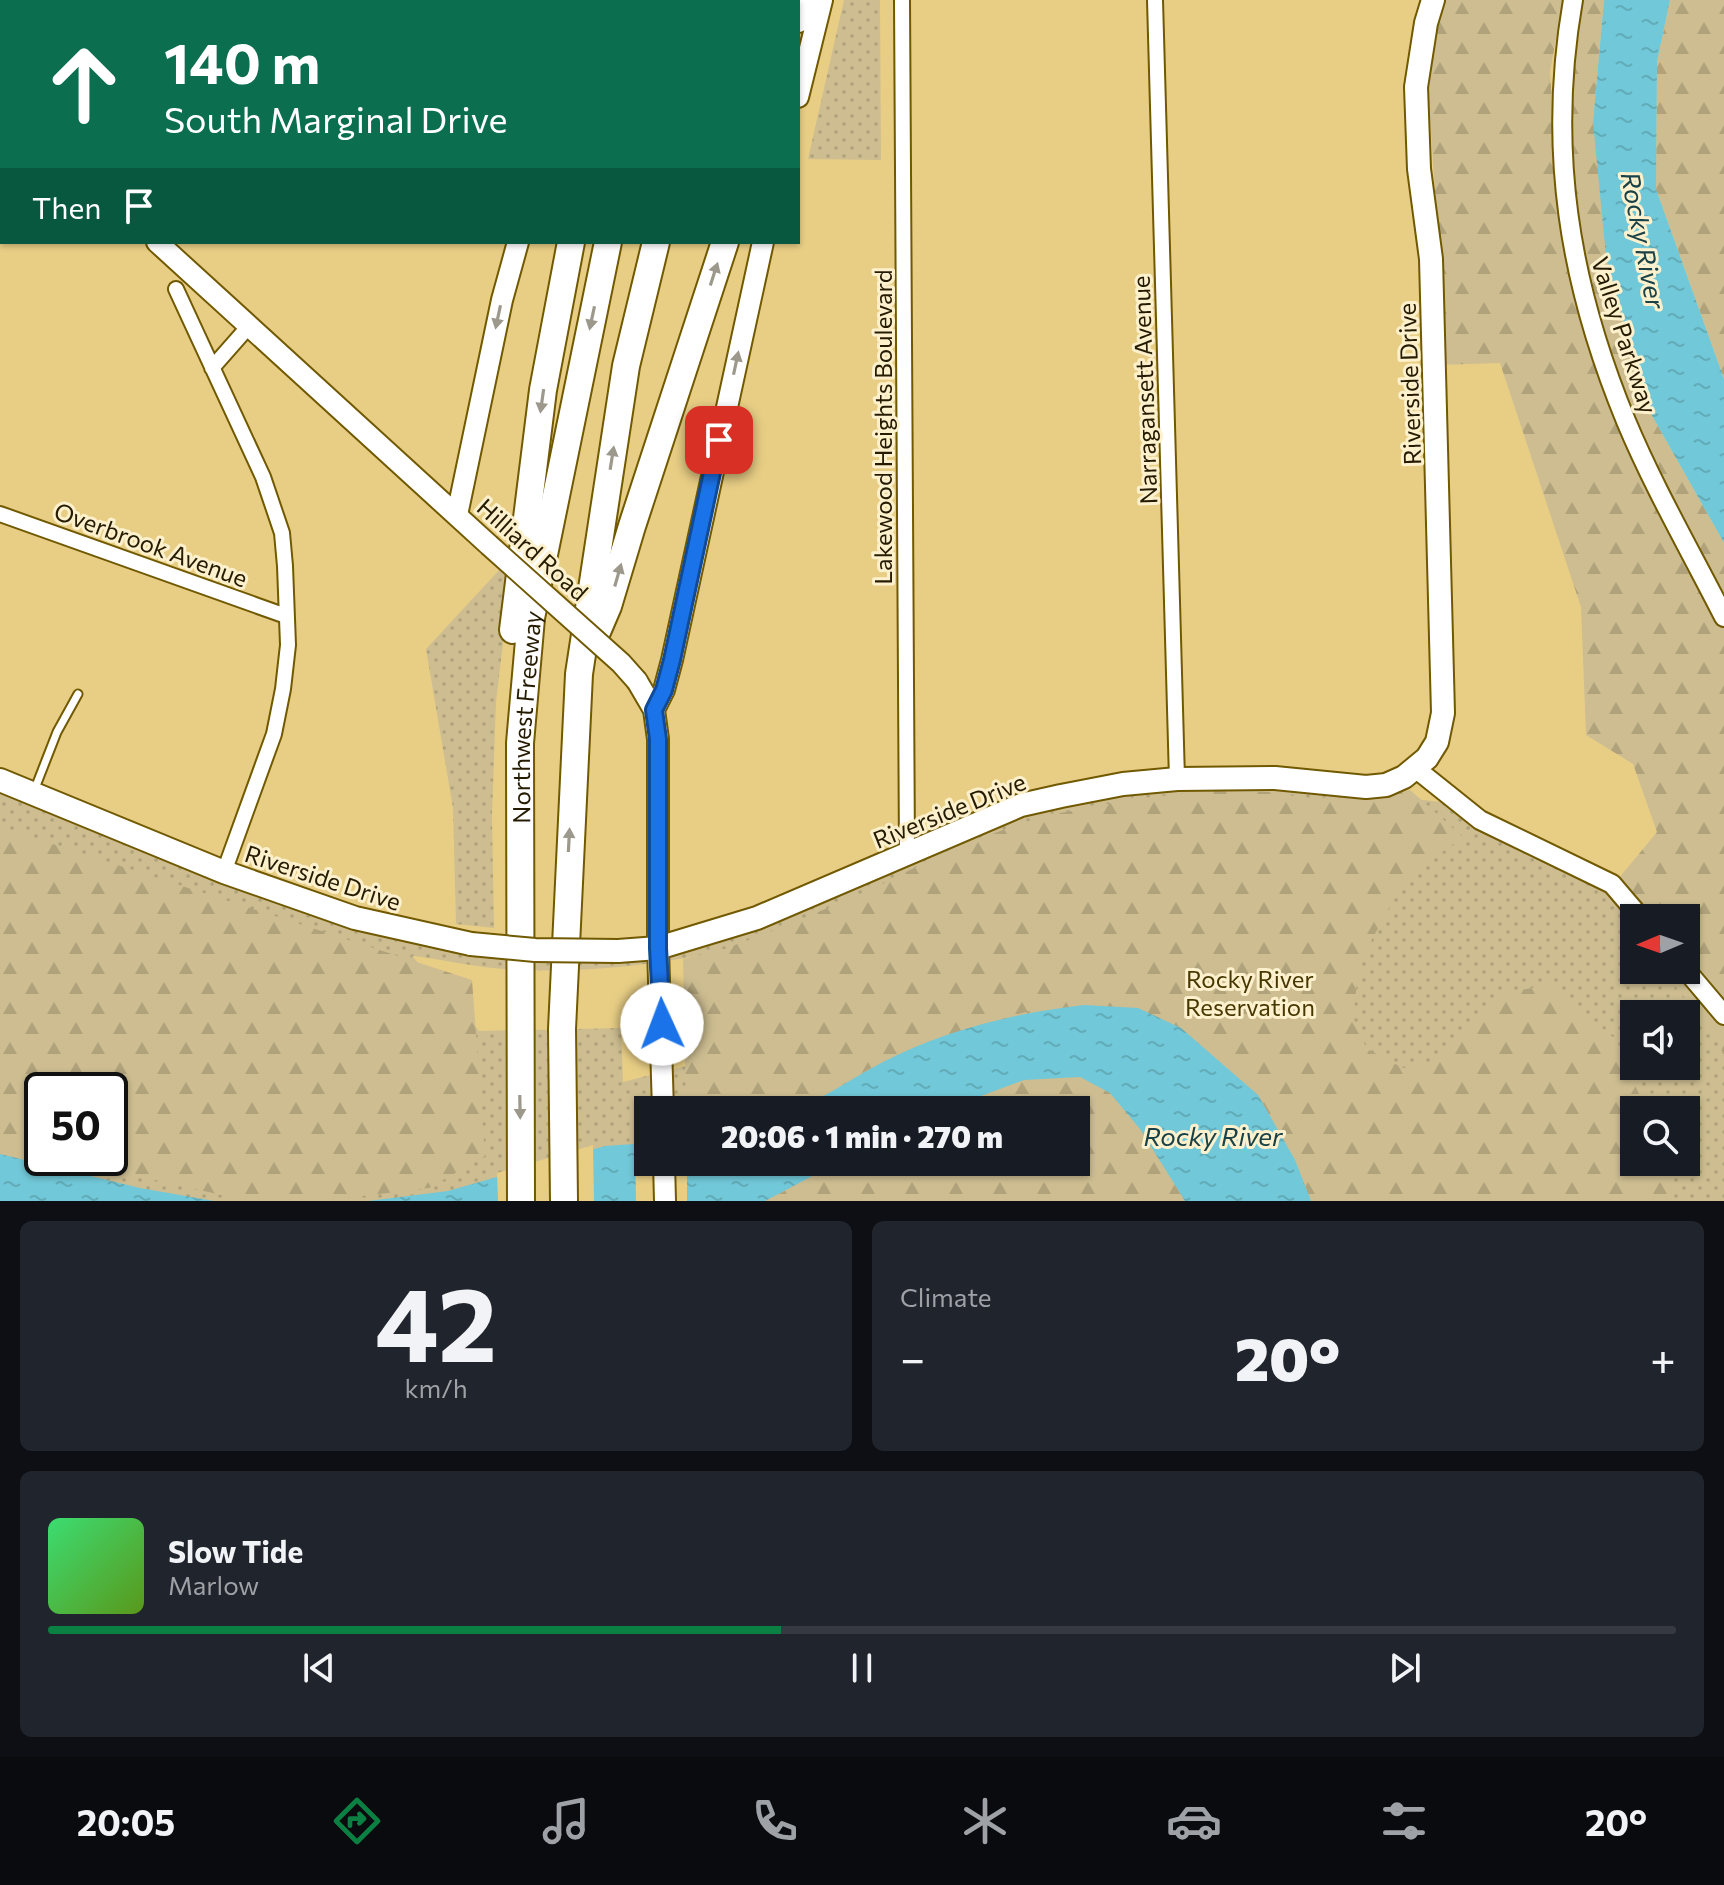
<!DOCTYPE html>
<html lang="en">
<head>
<meta charset="utf-8">
<style>
  :root { --surface:#171b24; --page:#20242c; --text:#f1f3f6; --muted:#9ea1a6; --line:#363941; --accent:#0b8043 }
  body { margin:0; font-family:Commissioner,sans-serif; background:var(--page); color:var(--text); height:100vh; display:flex; flex-direction:column; font-size:30px; white-space:nowrap }
  * { box-sizing:border-box; margin:0 }
  p { font-size:26px; color:var(--muted) }
  .icon { flex:none; width:44px; height:44px; fill:none; stroke:currentColor; stroke-width:2; stroke-linecap:round; stroke-linejoin:round }
  .map { position:relative; height:1201px; overflow:hidden }
  .details { display:flex; flex-direction:column; gap:20px; padding:20px; background:#0d0f14; flex:1 }
  .details>* { flex:none }
  .hud { position:absolute; left:0px; top:0px; width:800px; height:244px; box-shadow:0 2px 6px #0004; background:#0b6e4f; color:#fff; overflow:hidden }
  .needle { width:52px; rotate:268deg }
  .buttons { position:absolute; left:1620px; top:904px; display:grid; gap:16px }
  .buttons a { display:grid; place-items:center; width:80px; height:80px; border-radius:0px; background:var(--surface); box-shadow:0 2px 6px #0004; font-size:40px }
  .speed { position:absolute; left:24px; top:1072px; display:flex; gap:16px; font-size:40px; font-weight:700; text-align:center }
  .speed>* { display:grid; place-content:center; width:104px; height:104px; border-radius:50%; background:var(--surface); box-shadow:0 2px 6px #0004; line-height:1 }
  .speed .limit { border:4px solid #111; border-radius:12px; background:#fff; color:#111 }
  .pin { position:absolute; display:grid; place-items:center; width:68px; height:68px; color:#fff; margin:-34px; border-radius:16px; box-shadow:0 4px 12px #0006 }
  .me { position:absolute; width:88px; margin:-44px; rotate:358deg; stroke-linejoin:round; filter:drop-shadow(0 0 6px #0008) }
  .turn { display:flex; align-items:center; gap:28px; height:168px; padding:0 32px; font-size:36px }
  .turn .icon { width:104px; height:104px; stroke-width:2.5 }
  .turn b { display:block; font-size:56px; line-height:68px }
  .then { display:flex; align-items:center; height:76px; padding:0 32px; background:#0003; gap:16px; font-size:30px }
  .big { font-size:60px; font-weight:800; line-height:1.1 }
  .details .widget { flex:1; display:flex; flex-direction:column; justify-content:center; gap:12px; min-width:0; padding:0 28px; border-radius:12px; background:var(--page) }
  .details .dial { align-items:center; gap:0 }
  .dial b { font-size:104px; line-height:1 }
  .song { display:flex; align-items:center; gap:24px }
  .cover { width:96px; height:96px; border-radius:12px; background:linear-gradient(135deg,hsl(140 70% 55%),hsl(90 70% 35%)) }
  .played { height:8px; border-radius:4px; background:linear-gradient(90deg,var(--accent) 45%,var(--line) 45%) }
  .keys { display:flex; justify-content:space-around; direction:ltr }
  .heat { display:flex; justify-content:space-between; align-items:center; font-size:44px; direction:ltr }
  .details .tiles { flex:1; display:grid; gap:20px; grid-template-columns:1fr 1fr }
  .widget:last-child { grid-column:span 2 }
  .trip { position:absolute; left:634px; top:1096px; width:456px; height:80px; border-radius:0px; background:var(--surface); box-shadow:0 2px 6px #0004; font-weight:800; line-height:80px; text-align:center }
  .dock { display:flex; height:128px; justify-content:space-around; align-items:center; background:#090b0e; color:var(--muted) }
  .dock .icon { width:56px; height:56px }
  .dock .current { color:var(--accent) }
  .dock b { font-size:36px; color:var(--text) }
  .map>svg:first-child { display:block }
  .green { fill:url(#green-dots); fill-rule:evenodd }
  .forest { fill:url(#forest-firs); fill-rule:evenodd }
  .water { fill:url(#water-ripples) }
  .pier { fill:#e8ce85 }
  .lines { fill:none; stroke-linecap:round; stroke-linejoin:round }
  .service-casing { stroke:#715900; stroke-width:11 }
  .minor-casing { stroke:#715900; stroke-width:18 }
  .tertiary-casing { stroke:#715900; stroke-width:22 }
  .secondary-casing { stroke:#715900; stroke-width:24 }
  .primary-casing { stroke:#715900; stroke-width:26 }
  .motorway-casing { stroke:#715900; stroke-width:30 }
  .service { stroke:#fff; stroke-width:7 }
  .minor { stroke:#fff; stroke-width:14 }
  .tertiary { stroke:#fff; stroke-width:18 }
  .secondary { stroke:#fff; stroke-width:20 }
  .primary { stroke:#fff; stroke-width:22 }
  .motorway { stroke:#fff; stroke-width:26 }
  .secondary-bridge-casing { stroke:#715900; stroke-width:24; stroke-linecap:butt }
  .primary-bridge-casing { stroke:#715900; stroke-width:26; stroke-linecap:butt }
  .secondary-bridge { stroke:#fff; stroke-width:20 }
  .primary-bridge { stroke:#fff; stroke-width:22 }
  .oneway { fill:#9d988c }
  .route-casing { stroke:#114b97; stroke-width:20 }
  .route { stroke:#1a73e8; stroke-width:14 }
  .labels { text-anchor:middle; dominant-baseline:central; stroke-width:6; stroke-linejoin:round; paint-order:stroke }
  .street-label { font-size:24px; fill:#251b00; stroke:#fdf1cd }
  .park-label { font-size:24px; fill:#473701; stroke:#fdf1cd }
  .water-label { font-size:26px; font-style:italic; fill:#194148; stroke:#fdf1cd }
</style>
</head>
<body>
<div class="map">
<svg width="1724" height="1201" viewBox="0 0 1724 1201">
  <defs>
    <pattern id="green-dots" width="8" height="8" patternUnits="userSpaceOnUse" patternTransform="scale(2)"><rect width="8" height="8" fill="#cdbd91"/><path d="M2 2h.1M6 6h.1" fill="none" stroke="#b0a27b" stroke-width="1.8" stroke-linecap="round"/></pattern>
    <pattern id="forest-firs" width="22" height="20" patternUnits="userSpaceOnUse" patternTransform="scale(2)"><rect width="22" height="20" fill="#cdbd91"/><path d="M5 1l3.5 6h-7zM16 11l3.5 6h-7z" fill="#b0a27b"/></pattern>
    <pattern id="water-ripples" width="26" height="14" patternUnits="userSpaceOnUse" patternTransform="scale(2)"><rect width="26" height="14" fill="#71c8d8"/><path d="M2 4q2-2 4 0t4 0M15 11q2-2 4 0t4 0" fill="none" stroke="#62abb8"/></pattern>
  </defs>
  <rect width="100%" height="100%" fill="#e8ce85"/>
  <!-- green -->
  <path class="green" d="M844 0H880L881 160 808 159Z
    M502 567 511 575 496 702 492 815 494 928 456 924 453 808 426 649Z
    M1251 781 1460 804 1619 878 1658 918H1634V970H1686V918L1724 891V1201H0V789L457 942 677 940 1021 800ZM714 953 701 1062 623 1082 621 1028 479 1031 412 956C442 959 473 967 504 969 575 974 644 966 714 953ZM1634 1014H1686V1066H1634ZM42 1090H110V1158H42ZM648 1110H1076V1162H648ZM1634 1110H1686V1162H1634Z"/>
  <!-- forest -->
  <path class="forest" d="M1438 0H1563L1550 72 1559 212 1572 209 1568 101 1579 13 1582 0H1604L1593 122 1646 405 1724 543V1055L1710 1029 1662 970H1686V918H1658L1619 878 1657 832 1633 764 1586 735 1581 607 1500 363 1439 365 1438 235 1428 89Z
    M1670 0H1724V379L1656 189 1657 62Z
    M1410 790 1463 837 1405 879 1359 963 1353 1019 1367 1049 1403 1068 1439 1061 1470 1030 1497 995 1550 984 1614 1038 1646 1110H1634V1162H1664L1674 1201H1311L1295 1160 1030 1011C980 1024 930 1038 883 1062 852 1077 823 1099 790 1110H686L683 959 716 952 762 935 862 894 956 847 1040 817 1128 800 1205 791 1268 792 1334 802Z
    M0 827 472 980 485 1156 429 1188 321 1201H248L129 1174 0 1158ZM42 1090H110V1158H42Z
    M1080 1077 1110 1093 1140 1129 1185 1201H765L839 1162H1076V1110H943L1024 1080Z"/>
  <!-- water -->
  <path class="water" d="M1604 0H1670L1657 62 1656 189 1724 379V543L1646 405 1606 256 1593 122Z
    M1084 1005 1138 1008 1181 1028 1258 1095 1295 1160 1311 1201H1185L1140 1129 1110 1093 1080 1077 1024 1080 943 1110H790C823 1100 852 1078 883 1062 946 1030 1014 1013 1084 1005Z
    M648 1143V1162H839L765 1201H368L448 1191 605 1146Z
    M0 1154 140 1188 214 1201H0Z"/>
  <!-- pier -->
  <path class="pier" d="M648 1139V1162H687V1201H636L635 1140Z
    M593 1145 594 1201H498L497 1173Z"/>
  <g class="lines">
    <defs>
      <path id="service" d="M34 791 57 732 78 694"/>
      <path id="minor" d="M902 0 907 853
        M1155 0 1177 779
        M151 2 154 0
        M0 219 2 218
        M176 289 263 477 282 533 285 566 288 645 283 689 274 734 224 872
        M212 368 249 326
        M0 514 286 616"/>
      <path id="tertiary" d="M1573 0C1547 148 1569 283 1626 421 1654 488 1691 552 1724 617
        M1415 768 1480 820 1612 884 1641 918
        M1686 970 1724 1015"/>
      <path id="secondary" d="M13 0 14 2
        M588 2 589 0
        M798 97 822 0
        M157 242 489 545
        M457 515 502 300 518 242
        M637 681 654 710 658 739V948L663 1110
        M654 710 664 690 672 660 763 242
        M664 1162 665 1201"/>
      <path id="primary" d="M0 780 224 872 355 918 471 944
        M618 951 658 948 757 918 1021 805 1061 796 1123 784 1177 779 1275 778 1366 787 1386 785 1404 777 1427 758 1437 742 1443 713 1431 259 1419 169 1416 87 1426 23 1433 0"/>
      <g id="motorway">
        <path d="M615 2V0"/>
        <path d="M673 2V0"/>
        <path d="M728 2 729 0"/>
        <path d="M798 19 804 0"/>
        <path d="M513 630 543 390 571 242"/>
        <path d="M593 641 608 606 632 526 725 242"/>
        <path id="s1" d="M521 1201 520 743 531 618 608 242"/>
        <path d="M564 1201 562 1029 579 674 626 366 656 242"/>
      </g>
    </defs>
    <!-- service casing -->
    <use href="#service" class="service-casing"/>
    <!-- minor casing -->
    <use href="#minor" class="minor-casing"/>
    <!-- tertiary casing -->
    <use href="#tertiary" class="tertiary-casing"/>
    <!-- secondary casing -->
    <use href="#secondary" class="secondary-casing"/>
    <!-- primary casing -->
    <use href="#primary" class="primary-casing"/>
    <!-- motorway casing -->
    <use href="#motorway" class="motorway-casing"/>
    <!-- service -->
    <use href="#service" class="service"/>
    <!-- minor -->
    <use href="#minor" class="minor"/>
    <!-- tertiary -->
    <use href="#tertiary" class="tertiary"/>
    <!-- secondary -->
    <use href="#secondary" class="secondary"/>
    <!-- primary -->
    <use href="#primary" class="primary"/>
    <!-- motorway -->
    <use href="#motorway" class="motorway"/>
    <defs>
      <path id="secondary-bridge" d="M489 545 621 663 637 681"/>
      <path id="primary-bridge" d="M471 944 535 950 618 951"/>
    </defs>
    <!-- secondary-bridge casing -->
    <use href="#secondary-bridge" class="secondary-bridge-casing"/>
    <!-- primary-bridge casing -->
    <use href="#primary-bridge" class="primary-bridge-casing"/>
    <!-- secondary-bridge -->
    <use href="#secondary-bridge" class="secondary-bridge"/>
    <!-- primary-bridge -->
    <use href="#primary-bridge" class="primary-bridge"/>
  </g>
  <!-- one-way arrows -->
  <defs><path id="oneway-solid" d="M-6-.8H1V-3.2L6.5 0L1 3.2V.8H-6Z" transform="scale(2)"/></defs>
  <g class="oneway">
    <use href="#oneway-solid" transform="translate(714 274) rotate(-72)"/>
    <use href="#oneway-solid" transform="translate(498 317) rotate(102)"/>
    <use href="#oneway-solid" transform="translate(592 318) rotate(102)"/>
    <use href="#oneway-solid" transform="translate(736 363) rotate(-78)"/>
    <use href="#oneway-solid" transform="translate(542 401) rotate(98)"/>
    <use href="#oneway-solid" transform="translate(612 458) rotate(-81)"/>
    <use href="#oneway-solid" transform="translate(618 575) rotate(-74)"/>
    <use href="#oneway-solid" transform="translate(569 840) rotate(-87)"/>
    <use href="#oneway-solid" transform="translate(520 1107) rotate(89)"/>
  </g>
  <g class="lines">
    <defs>
      <path id="route" d="M662 1024 658 948V739L654 710 664 690 672 660 719 440"/>
    </defs>
    <!-- route casing -->
    <use href="#route" class="route-casing"/>
    <!-- route -->
    <use href="#route" class="route"/>
  </g>
  <g class="labels">
    <!-- street labels -->
    <g class="street-label">
      <text transform="translate(1625 335) rotate(72)">Valley Parkway</text>
      <text transform="translate(1409 384) rotate(-92)">Riverside Drive</text>
      <text transform="translate(1144 390) rotate(-92)">Narragansett Avenue</text>
      <text transform="translate(882 427) rotate(-90)">Lakewood Heights Boulevard</text>
      <text transform="translate(151 544) rotate(20)">Overbrook Avenue</text>
      <text transform="translate(533 549) rotate(42)">Hilliard Road</text>
      <text stroke="none"><textPath href="#s1" startOffset="484">Northwest Freeway</textPath></text>
      <text transform="translate(949 810) rotate(-22)">Riverside Drive</text>
      <text transform="translate(323 877) rotate(18)">Riverside Drive</text>
    </g>
    <!-- park labels -->
    <g class="park-label">
      <text x="1250" y="978">Rocky River<tspan x="1250" dy="28">Reservation</tspan></text>
    </g>
    <!-- water labels -->
    <g class="water-label">
      <text transform="translate(1644 240) rotate(79)">Rocky River</text>
      <text x="1213" y="1135">Rocky River</text>
    </g>
  </g>
</svg>
<div class="buttons">
<a><svg class="needle" viewBox="-14 -14 28 28"><path d="M0-13l5 13h-10z" fill="#e53935"/><path d="M0 13l5-13h-10z" fill="#9ea1a6"/></svg></a>
<a><svg class="icon" aria-label="sound" viewBox="0 0 24 24"><path d="M4 9h4l5-4v14l-5-4H4zM17 9q2 3 0 6"/></svg></a>
<a><svg class="icon" aria-label="search" viewBox="0 0 24 24"><circle cx="10" cy="10" r="6"/><path d="M15 15l6 6"/></svg></a>
</div>
<div class="speed"><div class="limit">50</div></div>
<div class="pin" style="left:719px;top:440px;background:#d93025"><svg class="icon" aria-label="arrive" viewBox="0 0 24 24"><path d="M6 21V4h12l-3 4 3 4H6"/></svg></div>
<svg class="me" style="left:662px;top:1024px" viewBox="-20 -20 40 40"><circle r="19" fill="#fff"/><path d="M0-13L10 11 0 6-10 11z" fill="#1a73e8"/></svg>
<div class="trip">20:06 · 1 min · 270 m</div>
<div class="hud">
<div class="turn"><svg class="icon" aria-label="ahead" viewBox="0 0 24 24"><path d="M12 20V5M6 11l6-6 6 6"/></svg><div><b>140 m</b>South Marginal Drive</div></div>
<div class="then">Then<svg class="icon" aria-label="arrive" viewBox="0 0 24 24"><path d="M6 21V4h12l-3 4 3 4H6"/></svg></div>
</div>
</div>
<section class="details">
<div class="tiles">
<div class="widget dial"><b>42</b><p>km/h</p></div>
<div class="widget"><p>Climate</p>
<div class="heat"><a>−</a><b class="big">20°</b><a>+</a></div>
</div>
<div class="widget">
<div class="song"><i class="cover"></i><div><b>Slow Tide</b><p>Marlow</p></div></div>
<div class="played"></div>
<div class="keys"><svg class="icon" aria-label="previous" viewBox="0 0 24 24"><path d="M18 5L8 12l10 7zM5 5v14"/></svg><svg class="icon" aria-label="pause" viewBox="0 0 24 24"><path d="M8 5v14M16 5v14"/></svg><svg class="icon" aria-label="next" viewBox="0 0 24 24"><path d="M6 5l10 7-10 7zM19 5v14"/></svg></div>
</div>
</div>
</section>
<nav class="dock">
<b>20:05</b>
<svg class="icon current" aria-label="directions" viewBox="0 0 24 24"><path d="M12 3l9 9-9 9-9-9zM9 14v-3h6M13 9l2 2-2 2"/></svg>
<svg class="icon" aria-label="music" viewBox="0 0 24 24"><path d="M9 18V5l10-2v13"/><circle cx="6" cy="18" r="3"/><circle cx="16" cy="16" r="3"/></svg>
<svg class="icon" aria-label="phone" viewBox="0 0 24 24"><path d="M5 4h4l2 5-3 2q2 4 5 5l2-3 5 2v4C11 20 4 13 5 4z"/></svg>
<svg class="icon" aria-label="climate" viewBox="0 0 24 24"><path d="M12 3v18M4 7l16 10M4 17L20 7"/></svg>
<svg class="icon" aria-label="car" viewBox="0 0 24 24"><path d="M5 17H2v-5l4-1 3-4h7l3 4 3 1v5h-3M9 17h6M6 11h13"/><circle cx="7" cy="17" r="2"/><circle cx="17" cy="17" r="2"/></svg>
<svg class="icon" aria-label="filters" viewBox="0 0 24 24"><path d="M4 7h16M4 17h16"/><circle cx="9" cy="7" r="2"/><circle cx="15" cy="17" r="2"/></svg>
<b>20°</b>
</nav>
</body>
</html>
